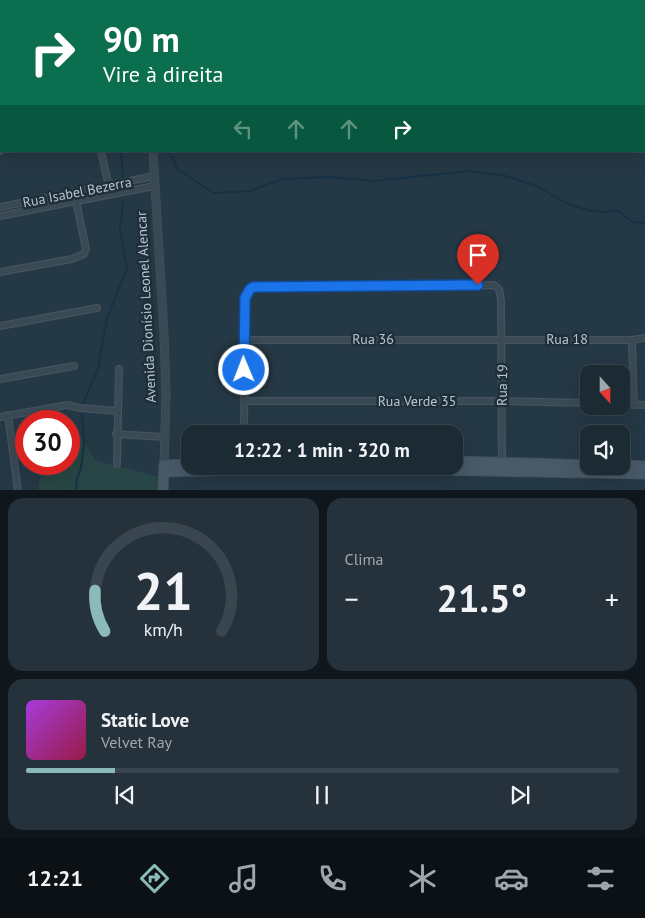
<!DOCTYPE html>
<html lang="pt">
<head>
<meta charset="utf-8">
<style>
  :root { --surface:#1c2a34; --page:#25323c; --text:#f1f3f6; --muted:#a0a7ac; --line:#3a464f; --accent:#8bbbb9 }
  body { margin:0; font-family:"PT Sans",sans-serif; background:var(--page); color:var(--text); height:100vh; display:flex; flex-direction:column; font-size:19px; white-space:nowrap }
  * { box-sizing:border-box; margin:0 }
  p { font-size:16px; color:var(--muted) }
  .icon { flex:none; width:28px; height:28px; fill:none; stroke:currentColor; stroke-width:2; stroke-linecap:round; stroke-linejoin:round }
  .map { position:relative; height:490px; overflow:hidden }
  .sheet { display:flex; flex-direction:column; gap:8px; padding:8px; background:#0f171d; flex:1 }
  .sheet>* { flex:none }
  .top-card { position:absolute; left:0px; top:0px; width:645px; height:152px; box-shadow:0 5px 20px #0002,0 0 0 1px var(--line); background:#0b6e4f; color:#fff; overflow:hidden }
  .needle { width:32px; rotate:159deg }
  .controls { position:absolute; left:580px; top:365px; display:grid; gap:10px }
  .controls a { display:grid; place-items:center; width:50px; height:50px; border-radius:10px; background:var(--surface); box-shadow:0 5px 20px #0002,0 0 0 1px var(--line); font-size:25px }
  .speed { position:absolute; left:15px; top:410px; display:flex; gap:10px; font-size:25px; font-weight:700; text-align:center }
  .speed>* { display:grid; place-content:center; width:65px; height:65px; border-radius:50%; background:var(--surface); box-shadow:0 5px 20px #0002,0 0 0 1px var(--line); line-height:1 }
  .speed .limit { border:8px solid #d22; background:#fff; color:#111 }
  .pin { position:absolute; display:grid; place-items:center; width:42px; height:42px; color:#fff; margin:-51px -21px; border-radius:50% 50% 50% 0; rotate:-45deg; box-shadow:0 0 5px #0007 }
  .pin .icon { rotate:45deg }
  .me { position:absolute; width:55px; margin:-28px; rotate:359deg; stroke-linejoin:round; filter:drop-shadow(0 0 4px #0008) }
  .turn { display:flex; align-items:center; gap:18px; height:105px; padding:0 20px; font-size:22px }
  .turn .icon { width:65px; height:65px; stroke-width:2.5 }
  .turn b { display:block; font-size:35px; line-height:42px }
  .lanes { display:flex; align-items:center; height:48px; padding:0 20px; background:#0003; justify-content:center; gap:25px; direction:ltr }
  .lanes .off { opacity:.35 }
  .big { font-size:38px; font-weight:700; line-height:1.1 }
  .sheet .card { flex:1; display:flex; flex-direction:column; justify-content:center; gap:8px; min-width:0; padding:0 18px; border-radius:15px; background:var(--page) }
  .sheet .dial { align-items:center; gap:0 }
  .dial svg { height:130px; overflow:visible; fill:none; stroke:var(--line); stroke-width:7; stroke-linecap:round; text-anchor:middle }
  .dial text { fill:var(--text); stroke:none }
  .song { display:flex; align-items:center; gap:15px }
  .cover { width:60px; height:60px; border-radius:8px; background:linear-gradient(135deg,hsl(280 70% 55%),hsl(340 70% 35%)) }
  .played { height:5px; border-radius:2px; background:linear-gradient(90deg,var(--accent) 15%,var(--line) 15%) }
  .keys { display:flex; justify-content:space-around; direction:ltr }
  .heat { display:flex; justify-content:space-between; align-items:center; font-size:28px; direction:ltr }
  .sheet .tiles { flex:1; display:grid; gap:8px; grid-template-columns:1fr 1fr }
  .card:last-child { grid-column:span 2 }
  .trip { position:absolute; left:181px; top:425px; width:282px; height:50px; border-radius:15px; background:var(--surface); box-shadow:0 5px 20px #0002,0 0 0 1px var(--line); font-weight:700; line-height:50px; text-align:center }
  .dock { display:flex; height:80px; justify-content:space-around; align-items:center; background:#0b1115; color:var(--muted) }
  .dock .icon { width:35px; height:35px }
  .dock .selected { color:var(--accent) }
  .dock b { font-size:22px; color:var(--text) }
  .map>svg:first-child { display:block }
  .green { fill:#274645 }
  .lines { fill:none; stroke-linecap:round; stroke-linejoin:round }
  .stream { stroke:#173245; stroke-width:2 }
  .minor-casing { stroke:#44535e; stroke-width:8 }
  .tertiary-casing { stroke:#44535e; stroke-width:9 }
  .secondary-casing { stroke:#44535e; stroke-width:11 }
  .minor { stroke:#3a4a55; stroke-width:5.5 }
  .tertiary { stroke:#3a4a55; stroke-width:8 }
  .secondary { stroke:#485968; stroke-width:9 }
  .route-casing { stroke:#114b97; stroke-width:12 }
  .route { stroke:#1a73e8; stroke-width:9 }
  .labels { text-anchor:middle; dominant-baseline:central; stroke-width:5; stroke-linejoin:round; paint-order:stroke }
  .street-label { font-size:14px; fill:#b8c4ce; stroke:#1f2f3a }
</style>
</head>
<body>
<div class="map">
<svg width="645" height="491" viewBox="0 0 645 491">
  <rect width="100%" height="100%" fill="#253845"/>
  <!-- green -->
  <path class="green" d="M79 433 96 461 160 477V490L38 491 42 466 44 464H69V444Z"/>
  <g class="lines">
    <!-- stream -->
    <path class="stream" d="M0 4H1
      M121 151 123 178
      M169 151 178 170 214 193 250 191 283 179 332 177 373 181 469 171 506 176 536 186 566 203 591 211 609 212 617 210 632 222 645 223
      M76 491 77 479 81 468 84 444 82 415 83 403 98 369 107 318 127 268 120 229 123 202"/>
    <defs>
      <path id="minor" d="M102 0 105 1
        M471 0V1
        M522 0V1
        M568 0V1
        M616 0V1
        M644 20H645
        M0 67H1
        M644 81H645
        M0 98H1
        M0 151 1 150
        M101 151 109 187
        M0 207 154 176
        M0 216 154 186
        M0 272 72 259 84 254 86 249 76 201
        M0 326 97 308
        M244 340H632L645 338
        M632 340 634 405
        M0 379 74 366
        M245 401H501L589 403
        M621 404 645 405
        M8 415 18 491
        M0 417 67 405 80 408 117 411
        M116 434 164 437
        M244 434 245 307 247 293 253 287 494 285 499 289 501 300 502 461
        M117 464 119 369"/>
      <path id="tertiary" d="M158 1V0
        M153 151 164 334 166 395 164 465"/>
      <path id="secondary" d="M455 461 589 465
        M621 465 645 466
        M164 472C324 467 485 471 645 474
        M163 491 164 465 190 464"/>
    </defs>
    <!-- minor casing -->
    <use href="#minor" class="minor-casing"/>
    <!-- tertiary casing -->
    <use href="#tertiary" class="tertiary-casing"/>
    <!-- secondary casing -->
    <use href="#secondary" class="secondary-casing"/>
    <!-- minor -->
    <use href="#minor" class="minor"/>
    <!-- tertiary -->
    <use href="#tertiary" class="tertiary"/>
    <!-- secondary -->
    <use href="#secondary" class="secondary"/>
  </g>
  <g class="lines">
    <defs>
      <path id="route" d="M244 370 245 298 250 289 253 287 478 285"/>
    </defs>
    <!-- route casing -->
    <use href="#route" class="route-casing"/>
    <!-- route -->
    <use href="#route" class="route"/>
  </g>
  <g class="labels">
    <!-- street labels -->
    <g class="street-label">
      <text transform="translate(77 192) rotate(-11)">Rua Isabel Bezerra</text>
      <text transform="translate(146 307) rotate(-93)">Avenida Dionísio Leonel Alencar</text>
      <text x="373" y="339">Rua 36</text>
      <text x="567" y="339">Rua 18</text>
      <text transform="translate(502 385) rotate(-89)">Rua 19</text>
      <text x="417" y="401">Rua Verde 35</text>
    </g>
  </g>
</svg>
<div class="controls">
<a><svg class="needle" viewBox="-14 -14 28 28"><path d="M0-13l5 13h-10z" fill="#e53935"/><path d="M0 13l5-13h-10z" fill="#a0a7ac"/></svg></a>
<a><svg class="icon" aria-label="sound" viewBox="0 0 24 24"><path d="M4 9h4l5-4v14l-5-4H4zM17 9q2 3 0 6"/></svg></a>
</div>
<div class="speed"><div class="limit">30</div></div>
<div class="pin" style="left:478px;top:285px;background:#d93025"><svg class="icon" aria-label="arrive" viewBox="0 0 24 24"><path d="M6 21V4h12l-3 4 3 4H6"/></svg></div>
<svg class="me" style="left:244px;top:370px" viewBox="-20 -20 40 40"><circle r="17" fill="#1a73e8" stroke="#fff" stroke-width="3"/><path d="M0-11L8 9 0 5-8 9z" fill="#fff"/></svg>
<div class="trip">12:22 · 1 min · 320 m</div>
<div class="top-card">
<div class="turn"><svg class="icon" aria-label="right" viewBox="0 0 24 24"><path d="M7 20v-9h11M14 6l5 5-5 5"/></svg><div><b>90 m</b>Vire à direita</div></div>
<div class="lanes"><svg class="icon off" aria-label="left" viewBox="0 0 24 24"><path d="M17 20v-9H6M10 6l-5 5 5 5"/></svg><svg class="icon off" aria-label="ahead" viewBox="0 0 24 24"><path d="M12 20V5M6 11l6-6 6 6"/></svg><svg class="icon off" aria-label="ahead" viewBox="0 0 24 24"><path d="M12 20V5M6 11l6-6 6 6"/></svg><svg class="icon" aria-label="right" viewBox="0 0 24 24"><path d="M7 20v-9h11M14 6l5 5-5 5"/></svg></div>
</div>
</div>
<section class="sheet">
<div class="tiles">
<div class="card dial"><svg viewBox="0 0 100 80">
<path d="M14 69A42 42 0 1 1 86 69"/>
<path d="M14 69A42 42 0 0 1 8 44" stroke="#8bbbb9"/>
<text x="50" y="56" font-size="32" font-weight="700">21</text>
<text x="50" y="72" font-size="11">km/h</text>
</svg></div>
<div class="card"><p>Clima</p>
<div class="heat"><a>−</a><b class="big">21.5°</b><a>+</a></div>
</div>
<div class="card">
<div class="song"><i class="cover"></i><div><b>Static Love</b><p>Velvet Ray</p></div></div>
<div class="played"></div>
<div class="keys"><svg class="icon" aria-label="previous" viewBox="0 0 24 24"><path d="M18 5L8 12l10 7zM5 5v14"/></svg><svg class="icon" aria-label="pause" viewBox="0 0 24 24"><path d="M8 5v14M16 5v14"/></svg><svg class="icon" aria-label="next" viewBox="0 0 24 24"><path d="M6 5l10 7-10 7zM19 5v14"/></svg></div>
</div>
</div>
</section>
<nav class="dock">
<b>12:21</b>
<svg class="icon selected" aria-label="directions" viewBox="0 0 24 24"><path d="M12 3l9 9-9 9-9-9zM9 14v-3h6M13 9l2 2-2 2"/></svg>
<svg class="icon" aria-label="music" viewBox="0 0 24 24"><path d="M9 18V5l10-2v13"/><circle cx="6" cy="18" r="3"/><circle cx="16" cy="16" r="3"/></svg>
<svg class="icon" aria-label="phone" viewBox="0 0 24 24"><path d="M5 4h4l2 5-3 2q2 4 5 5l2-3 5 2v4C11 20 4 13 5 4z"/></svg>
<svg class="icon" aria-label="climate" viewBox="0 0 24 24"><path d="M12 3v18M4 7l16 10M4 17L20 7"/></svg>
<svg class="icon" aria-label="car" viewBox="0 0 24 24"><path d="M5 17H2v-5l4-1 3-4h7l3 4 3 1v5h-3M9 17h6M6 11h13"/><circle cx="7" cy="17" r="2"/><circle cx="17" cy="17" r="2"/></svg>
<svg class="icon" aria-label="filters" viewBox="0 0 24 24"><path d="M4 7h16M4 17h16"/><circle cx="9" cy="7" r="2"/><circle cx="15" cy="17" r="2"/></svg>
</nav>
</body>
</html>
